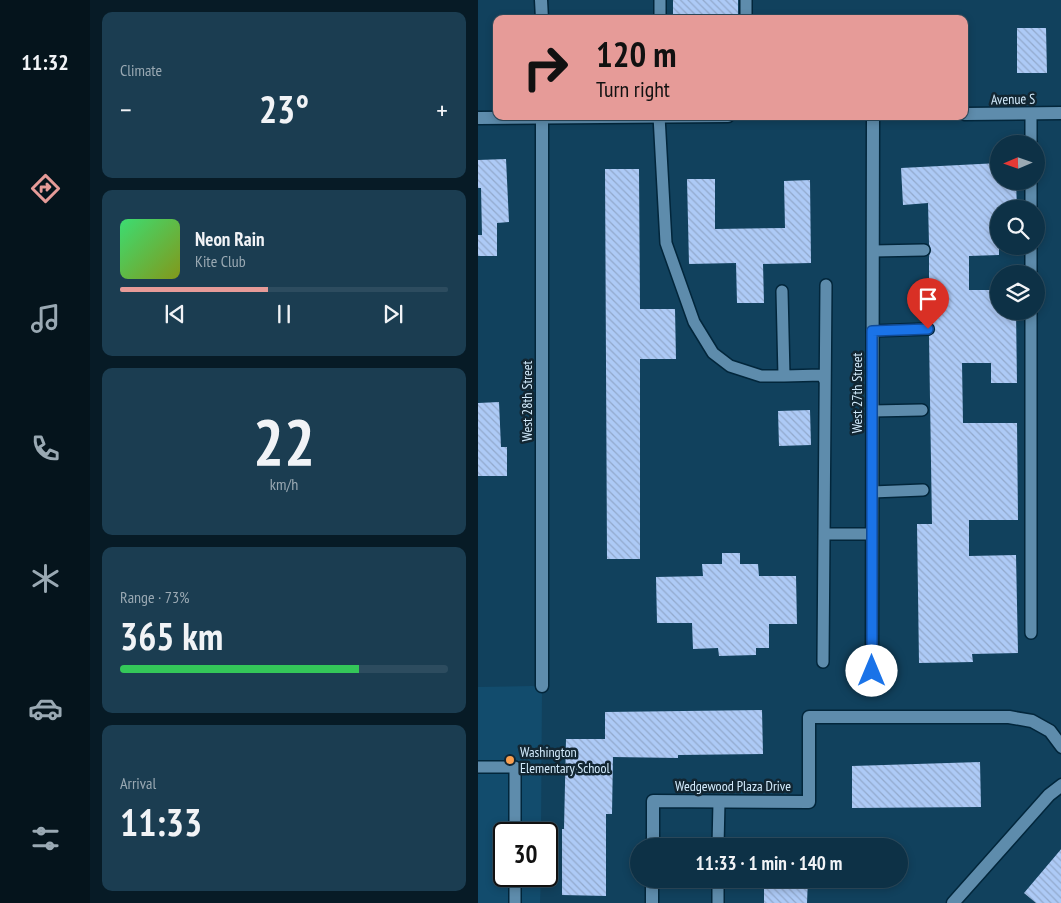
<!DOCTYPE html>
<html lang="en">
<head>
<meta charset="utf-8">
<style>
  :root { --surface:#0d3146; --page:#1b3d51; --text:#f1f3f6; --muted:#9aa9b3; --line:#2d4c5f; --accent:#e69b98 }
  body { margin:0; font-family:"PT Sans Narrow",sans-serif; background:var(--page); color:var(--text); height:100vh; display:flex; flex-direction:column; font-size:19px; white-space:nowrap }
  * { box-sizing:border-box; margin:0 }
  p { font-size:16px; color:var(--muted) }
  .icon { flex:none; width:28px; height:28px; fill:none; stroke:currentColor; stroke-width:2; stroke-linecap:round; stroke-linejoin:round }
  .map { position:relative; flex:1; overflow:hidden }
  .side { display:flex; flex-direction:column; gap:12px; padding:12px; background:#071b26; width:388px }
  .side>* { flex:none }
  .hud { position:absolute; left:15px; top:15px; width:475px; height:105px; border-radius:10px; box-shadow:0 2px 8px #0003,0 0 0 1px var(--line); background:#e69b98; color:#111; overflow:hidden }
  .needle { width:32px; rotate:268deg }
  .fabs { position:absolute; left:512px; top:135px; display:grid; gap:10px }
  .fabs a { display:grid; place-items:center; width:55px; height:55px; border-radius:50%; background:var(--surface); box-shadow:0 2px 8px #0003,0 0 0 1px var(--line); font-size:25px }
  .speed { position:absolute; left:15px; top:822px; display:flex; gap:10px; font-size:25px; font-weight:700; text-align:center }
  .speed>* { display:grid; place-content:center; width:65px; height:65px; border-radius:50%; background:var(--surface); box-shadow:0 2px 8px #0003,0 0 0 1px var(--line); line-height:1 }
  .speed .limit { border:2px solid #111; border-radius:8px; background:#fff; color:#111 }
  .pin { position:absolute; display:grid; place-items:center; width:42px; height:42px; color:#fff; margin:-51px -21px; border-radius:50% 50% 50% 0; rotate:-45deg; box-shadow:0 0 5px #0007 }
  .pin .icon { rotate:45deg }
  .me { position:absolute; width:55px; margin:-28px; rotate:0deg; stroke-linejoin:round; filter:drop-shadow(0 0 4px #0008) }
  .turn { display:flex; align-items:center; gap:18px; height:105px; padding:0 20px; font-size:22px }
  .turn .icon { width:65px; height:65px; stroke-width:2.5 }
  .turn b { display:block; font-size:35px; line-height:42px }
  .big { font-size:38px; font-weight:600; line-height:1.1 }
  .side .widget { flex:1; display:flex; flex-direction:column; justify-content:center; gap:8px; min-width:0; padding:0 18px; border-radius:10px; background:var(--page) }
  .side .dial { align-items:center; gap:0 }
  .dial b { font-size:65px; line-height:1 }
  .song { display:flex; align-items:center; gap:15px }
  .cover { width:60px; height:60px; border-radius:8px; background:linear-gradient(135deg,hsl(140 70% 55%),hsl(70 70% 35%)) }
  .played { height:5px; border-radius:2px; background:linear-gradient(90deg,var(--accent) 45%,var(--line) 45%) }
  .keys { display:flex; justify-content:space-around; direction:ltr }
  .heat { display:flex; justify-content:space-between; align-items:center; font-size:28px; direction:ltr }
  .charge { height:8px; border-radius:4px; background:linear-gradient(90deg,#34c759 73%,var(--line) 0) }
  .trip { position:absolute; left:152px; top:838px; width:278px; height:50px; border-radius:25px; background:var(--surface); box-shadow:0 2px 8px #0003,0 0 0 1px var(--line); font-weight:600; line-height:50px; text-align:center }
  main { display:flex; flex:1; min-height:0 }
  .tabs { display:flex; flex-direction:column; width:90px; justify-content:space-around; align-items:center; background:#05141c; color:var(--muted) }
  .tabs .icon { width:35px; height:35px }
  .tabs .on { color:var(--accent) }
  .tabs b { font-size:22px; color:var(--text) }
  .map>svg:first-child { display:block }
  .built { fill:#124c6d }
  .building { fill:url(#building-back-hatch) }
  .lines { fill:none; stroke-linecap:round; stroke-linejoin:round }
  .service-casing { stroke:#02263b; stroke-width:14 }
  .minor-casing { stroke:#02263b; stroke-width:15 }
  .tertiary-casing { stroke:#02263b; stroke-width:15 }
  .service { stroke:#5e8cac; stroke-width:11 }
  .minor { stroke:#5e8cac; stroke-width:12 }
  .tertiary { stroke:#5e8cac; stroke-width:12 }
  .route-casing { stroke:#114b97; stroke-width:12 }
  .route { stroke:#1a73e8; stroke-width:9 }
  .poi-dot { fill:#fa9f4f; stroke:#122632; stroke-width:2 }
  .labels { text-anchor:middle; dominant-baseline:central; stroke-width:5; stroke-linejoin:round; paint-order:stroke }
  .street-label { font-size:14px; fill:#d3ebfc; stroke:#122632 }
  .poi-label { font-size:14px; fill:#d3ebfc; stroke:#122632; text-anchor:start }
</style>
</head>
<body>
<main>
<nav class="tabs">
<b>11:32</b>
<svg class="icon on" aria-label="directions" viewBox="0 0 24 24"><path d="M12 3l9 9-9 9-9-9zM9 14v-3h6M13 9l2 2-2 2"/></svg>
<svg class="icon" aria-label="music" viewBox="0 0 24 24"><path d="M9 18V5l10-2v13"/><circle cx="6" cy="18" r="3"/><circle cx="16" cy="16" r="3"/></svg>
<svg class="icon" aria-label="phone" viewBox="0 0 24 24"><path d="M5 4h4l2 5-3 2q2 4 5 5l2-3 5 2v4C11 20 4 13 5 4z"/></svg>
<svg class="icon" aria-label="climate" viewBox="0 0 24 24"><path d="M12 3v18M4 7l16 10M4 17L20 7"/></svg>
<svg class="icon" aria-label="car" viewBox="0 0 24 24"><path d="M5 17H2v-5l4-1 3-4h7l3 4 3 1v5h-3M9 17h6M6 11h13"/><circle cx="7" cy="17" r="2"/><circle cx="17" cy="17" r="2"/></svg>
<svg class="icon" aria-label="filters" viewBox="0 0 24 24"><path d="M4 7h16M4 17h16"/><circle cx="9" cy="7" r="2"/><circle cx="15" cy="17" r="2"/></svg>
</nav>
<section class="side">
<div class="widget"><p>Climate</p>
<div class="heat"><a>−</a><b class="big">23°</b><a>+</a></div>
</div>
<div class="widget">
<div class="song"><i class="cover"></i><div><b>Neon Rain</b><p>Kite Club</p></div></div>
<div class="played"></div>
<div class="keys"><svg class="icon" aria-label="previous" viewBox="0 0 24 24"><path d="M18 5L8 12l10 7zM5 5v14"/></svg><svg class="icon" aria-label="pause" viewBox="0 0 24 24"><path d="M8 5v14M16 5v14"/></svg><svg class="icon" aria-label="next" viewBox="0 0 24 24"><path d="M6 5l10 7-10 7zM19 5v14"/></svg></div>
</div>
<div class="widget dial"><b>22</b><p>km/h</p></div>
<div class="widget"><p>Range · 73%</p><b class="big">365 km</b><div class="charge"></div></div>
<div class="widget"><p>Arrival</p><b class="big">11:33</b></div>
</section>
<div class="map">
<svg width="584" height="903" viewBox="0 0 584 903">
  <defs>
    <pattern id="building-back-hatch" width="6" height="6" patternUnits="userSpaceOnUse" patternTransform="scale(1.25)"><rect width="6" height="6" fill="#adcaf6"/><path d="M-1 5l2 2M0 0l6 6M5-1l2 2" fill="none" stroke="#92a9cc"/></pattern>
  </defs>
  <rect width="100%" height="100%" fill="#11415d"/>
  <!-- built -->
  <path class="built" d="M54 686 64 687 63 834H26V876H63L62 903H0V687Z"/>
  <!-- building -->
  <path class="building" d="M195 0H260V19H195Z
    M539 28H568L569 73H539Z
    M28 159 31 222 19 223V256H0V235H4L3 188H0V160Z
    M521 163V181H538L539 209H521V255L491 256V290H521V311H538L539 383H513V363H484L485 423H539L540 520H491V556L538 555 540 653 494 654 495 662 441 663 439 524H454L451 336 456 333 457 329 456 325 451 322V256L453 250 451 244 450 203 425 205 423 168Z
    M127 169H161L162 309H197L198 359H162V559H129Z
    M209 179H237V229L307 228 306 181 332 180 333 263 285 264 286 303H259L258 263 211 264Z
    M21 402 23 447H29V476H0V403Z
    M332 410 333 445 301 446 300 411Z
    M244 553H262V564H280L281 576H318L319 624H291V648H278V655L241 656 240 648 215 649 214 623H179L178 577 225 576 224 564H244Z
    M284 710 285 754 200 755V758L135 757 134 814H128V896L84 895V829H86L88 739H127V712Z
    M502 762 503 807 374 808V766Z
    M584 848V903H558L546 893Z
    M286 879H330L329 903H286Z"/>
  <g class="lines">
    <defs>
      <path id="service" d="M268 0V19
        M182 19V0
        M553 114V144
        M181 116 188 243 216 322 235 353 252 366 283 376H306
        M553 209V181
        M395 251 446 250
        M553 274V246
        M304 291 306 376 344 375 347 381
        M394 331 450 329
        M394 411 444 410
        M394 492 445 490
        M346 534H394
        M553 633V311
        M345 662 348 285
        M0 767H37V834
        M240 846 241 802
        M37 876V903
        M240 903V879"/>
      <path id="minor" d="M63 0 64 19
        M64 116V686
        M394 671 395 116
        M175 846V801L331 802V717H531L554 721 572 731 584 747
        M174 903V879
        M475 903 571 795 584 785"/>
      <path id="tertiary" d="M486 114 584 113
        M0 118 250 116"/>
    </defs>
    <!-- service casing -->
    <use href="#service" class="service-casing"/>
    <!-- minor casing -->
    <use href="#minor" class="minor-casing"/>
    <!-- tertiary casing -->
    <use href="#tertiary" class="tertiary-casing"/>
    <!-- service -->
    <use href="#service" class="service"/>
    <!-- minor -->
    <use href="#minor" class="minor"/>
    <!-- tertiary -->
    <use href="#tertiary" class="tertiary"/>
  </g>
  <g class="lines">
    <defs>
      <path id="route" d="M394 671V331L450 329"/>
    </defs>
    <!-- route casing -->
    <use href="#route" class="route-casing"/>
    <!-- route -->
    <use href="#route" class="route"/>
  </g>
  <!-- markers -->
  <circle class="poi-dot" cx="32" cy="760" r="5"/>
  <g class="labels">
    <!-- street labels -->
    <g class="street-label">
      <text transform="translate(535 99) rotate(-1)">Avenue S</text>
      <text transform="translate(379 393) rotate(-90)">West 27th Street</text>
      <text transform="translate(49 401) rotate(-90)">West 28th Street</text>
      <text x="255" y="786">Wedgewood Plaza Drive</text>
    </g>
    <!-- poi labels -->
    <g class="poi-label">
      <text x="42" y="752">Washington<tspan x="42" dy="16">Elementary School</tspan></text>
    </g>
  </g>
</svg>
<div class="fabs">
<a><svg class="needle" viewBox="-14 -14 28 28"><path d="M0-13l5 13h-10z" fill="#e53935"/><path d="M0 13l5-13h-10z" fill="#9aa9b3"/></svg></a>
<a><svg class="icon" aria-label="search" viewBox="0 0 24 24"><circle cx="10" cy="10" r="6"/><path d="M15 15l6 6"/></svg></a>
<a><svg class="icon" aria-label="layers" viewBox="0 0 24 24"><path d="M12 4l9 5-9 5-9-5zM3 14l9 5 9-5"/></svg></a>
</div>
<div class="speed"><div class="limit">30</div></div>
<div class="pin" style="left:450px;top:329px;background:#d93025"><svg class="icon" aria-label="arrive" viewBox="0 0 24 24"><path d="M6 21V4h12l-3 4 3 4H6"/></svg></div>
<svg class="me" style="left:394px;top:671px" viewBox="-20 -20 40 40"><circle r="19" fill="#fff"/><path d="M0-13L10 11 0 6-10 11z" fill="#1a73e8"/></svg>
<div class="trip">11:33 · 1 min · 140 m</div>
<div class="hud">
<div class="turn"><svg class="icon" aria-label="right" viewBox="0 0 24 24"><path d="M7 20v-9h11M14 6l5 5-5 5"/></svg><div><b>120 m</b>Turn right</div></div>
</div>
</div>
</main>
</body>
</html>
